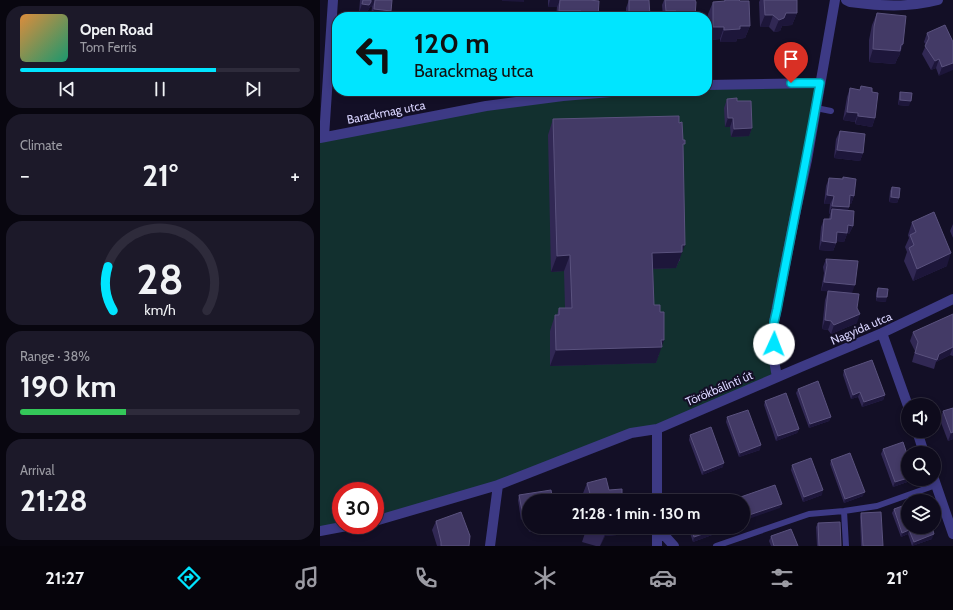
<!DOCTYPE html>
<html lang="en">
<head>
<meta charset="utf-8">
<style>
  :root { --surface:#0e0b1c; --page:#1c1929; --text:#f1f3f6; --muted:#9b9ba3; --line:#2e2b3b; --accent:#00e5ff }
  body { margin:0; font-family:Cabin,sans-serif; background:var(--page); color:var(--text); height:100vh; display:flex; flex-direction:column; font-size:15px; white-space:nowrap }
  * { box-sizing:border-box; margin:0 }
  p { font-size:13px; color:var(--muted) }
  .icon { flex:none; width:22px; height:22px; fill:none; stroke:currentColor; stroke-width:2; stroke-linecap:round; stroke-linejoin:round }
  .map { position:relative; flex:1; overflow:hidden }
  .side { display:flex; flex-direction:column; gap:6px; padding:6px; background:#08060f; width:320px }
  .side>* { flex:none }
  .guide { position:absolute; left:12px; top:12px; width:380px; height:84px; border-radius:16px; box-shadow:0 2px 6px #0003,0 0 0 1px var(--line); background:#00e5ff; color:#111; overflow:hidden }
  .controls { position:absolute; left:581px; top:398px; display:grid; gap:8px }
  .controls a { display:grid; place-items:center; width:40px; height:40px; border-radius:50%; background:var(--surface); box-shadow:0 2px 6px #0003,0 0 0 1px var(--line); font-size:20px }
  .speed { position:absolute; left:12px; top:482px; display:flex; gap:8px; font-size:20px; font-weight:700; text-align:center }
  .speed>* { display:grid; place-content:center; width:52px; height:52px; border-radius:50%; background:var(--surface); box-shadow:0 2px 6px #0003,0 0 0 1px var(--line); line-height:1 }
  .speed .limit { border:6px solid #d22; background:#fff; color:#111 }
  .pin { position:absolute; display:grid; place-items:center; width:34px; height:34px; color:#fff; margin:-41px -17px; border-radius:50% 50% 50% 0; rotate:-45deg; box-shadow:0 0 4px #0007 }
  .pin .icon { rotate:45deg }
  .me { position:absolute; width:44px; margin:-22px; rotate:2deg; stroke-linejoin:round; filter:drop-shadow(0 0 3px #0008) }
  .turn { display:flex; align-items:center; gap:14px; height:84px; padding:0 16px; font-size:18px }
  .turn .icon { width:52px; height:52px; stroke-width:2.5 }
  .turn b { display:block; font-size:28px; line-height:34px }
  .big { font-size:30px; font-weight:800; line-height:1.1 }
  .side .widget { flex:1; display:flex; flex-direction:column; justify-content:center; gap:6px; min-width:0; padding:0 14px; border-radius:16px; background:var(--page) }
  .side .dial { align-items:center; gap:0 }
  .dial svg { height:104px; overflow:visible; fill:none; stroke:var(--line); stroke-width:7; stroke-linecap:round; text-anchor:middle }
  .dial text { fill:var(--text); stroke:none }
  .song { display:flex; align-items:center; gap:12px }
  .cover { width:48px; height:48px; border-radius:6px; background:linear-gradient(135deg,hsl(30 70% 55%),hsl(160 70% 35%)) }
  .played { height:4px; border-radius:2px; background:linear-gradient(90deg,var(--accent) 70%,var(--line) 70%) }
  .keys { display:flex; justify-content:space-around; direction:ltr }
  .heat { display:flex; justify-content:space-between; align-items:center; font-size:22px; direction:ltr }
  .charge { height:6px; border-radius:3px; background:linear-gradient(90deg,#34c759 38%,var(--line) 0) }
  .trip { position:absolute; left:202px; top:494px; width:228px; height:40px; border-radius:20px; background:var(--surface); box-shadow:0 2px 6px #0003,0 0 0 1px var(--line); font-weight:800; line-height:40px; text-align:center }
  .dock { display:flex; height:64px; justify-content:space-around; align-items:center; background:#06040b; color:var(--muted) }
  .dock .icon { width:28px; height:28px }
  .dock .selected { color:var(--accent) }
  .dock b { font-size:18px; color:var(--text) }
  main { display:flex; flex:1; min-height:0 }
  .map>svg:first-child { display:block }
  .green { fill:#12302f }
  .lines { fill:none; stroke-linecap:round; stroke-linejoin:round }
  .service { stroke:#3d3a85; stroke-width:6 }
  .minor { stroke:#3d3a85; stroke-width:10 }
  .wall { fill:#312854 }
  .shaded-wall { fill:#1d163a }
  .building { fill:#433a66; stroke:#5a527e }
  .route-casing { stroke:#0095a6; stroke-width:10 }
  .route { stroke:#00e5ff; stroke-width:7 }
  .labels { text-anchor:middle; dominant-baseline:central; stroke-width:4; stroke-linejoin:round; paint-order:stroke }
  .street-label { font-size:12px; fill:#d9d4ff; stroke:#130f26 }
</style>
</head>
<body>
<main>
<section class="side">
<div class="widget">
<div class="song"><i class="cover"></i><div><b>Open Road</b><p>Tom Ferris</p></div></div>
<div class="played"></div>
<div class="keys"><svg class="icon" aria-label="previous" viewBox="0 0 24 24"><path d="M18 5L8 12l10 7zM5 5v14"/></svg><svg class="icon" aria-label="pause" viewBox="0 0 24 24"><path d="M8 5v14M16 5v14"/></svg><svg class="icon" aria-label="next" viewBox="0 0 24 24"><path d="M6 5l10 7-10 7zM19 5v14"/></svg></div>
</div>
<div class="widget"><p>Climate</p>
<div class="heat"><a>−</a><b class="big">21°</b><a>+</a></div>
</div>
<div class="widget dial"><svg viewBox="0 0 100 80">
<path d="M14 69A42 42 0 1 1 86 69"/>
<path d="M14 69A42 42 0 0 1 10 35" stroke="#00e5ff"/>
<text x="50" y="56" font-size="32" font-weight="700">28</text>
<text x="50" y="72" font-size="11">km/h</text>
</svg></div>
<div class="widget"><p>Range · 38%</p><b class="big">190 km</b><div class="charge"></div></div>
<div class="widget"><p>Arrival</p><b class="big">21:28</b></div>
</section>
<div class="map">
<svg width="633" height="546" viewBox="0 0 633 546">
  <rect width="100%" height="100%" fill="#130f26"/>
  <!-- green -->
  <path class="green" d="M500 83 457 309V377L337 429 55 521V491H21V525L0 531V138L166 106 303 91H387V85Z"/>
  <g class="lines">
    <!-- service -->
    <path class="service" d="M496 108 511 111
      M524 511 526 546
      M396 546 489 514 524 511 557 506 616 485"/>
    <!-- minor -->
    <path class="minor" d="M526 0 530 2C561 6 587 8 618 0
      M387 85 500 83
      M4 137 13 0
      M0 138 166 106 243 96 303 91
      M562 333 588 406
      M457 377 453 355 454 322 475 215 487 160 515 0
      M337 429V501
      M597 431 604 453
      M614 479 633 534
      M55 521 178 485 311 433 337 429 481 367 562 333 633 299
      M337 527 354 546
      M0 531 32 525
      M170 546 178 485
      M337 546V527"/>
  </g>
  <!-- wall -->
  <path class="wall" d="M40 0H72L71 11 69 17H51L52 7H50L46 14 39 13Z
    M228 0H269L278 17H236L237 7H228Z
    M309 0 330 17H306V8Z
    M344 0H375V17H343L342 5Z
    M404 0H419L430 26 425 38 417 39 416 42H400V39L389 40 388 14 393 2H404Z
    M440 0H477V13L472 25 462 26 460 31 454 32 449 27H440L439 2Z
    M557 13 583 44 579 56 578 57 575 64 549 62V40L552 25Z
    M607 33 633 42 619 76 616 68 611 70 602 54 606 45 604 42Z
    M541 86 552 92 555 118 552 127 535 124V122L523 120 527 97 530 88 540 90Z
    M580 92 589 106 578 105 579 97Z
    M407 99 417 101 432 128 429 136 411 137 410 127H405L404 108Z
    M233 119 359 123 363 150 360 261H359L356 268 333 269 334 305 339 356H338L336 363 230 366V331L235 315H237L239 308H245L244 271 231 272 228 135Z
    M520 131 543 153 540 161 514 158 516 139Z
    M523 177 534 196 531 204H529L528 210 533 226 529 234H527L524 242 517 241 513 251 499 250 501 227 504 219H509L510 214H509L510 204H504L506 186 509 178 522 179Z
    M572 187 579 198 577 203 569 202 570 191Z
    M592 222 627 266 593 281 584 261 587 252 585 247 589 238 588 235Z
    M633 224V238L630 231Z
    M506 259 532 293 537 308V323L511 334 508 330 502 329 505 300 508 291H501L504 273 503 267Z
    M558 288 566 302 556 301V293Z
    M633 315V356L630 355 616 362 614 369 592 362 595 351 590 341 593 332Z
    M524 370 565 395 563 400 542 407 538 397 531 399 523 375Z
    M478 389 511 417 509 421 489 428 476 393Z
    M445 401 479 429 477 433 456 441 444 405Z
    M633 408V439L628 441 620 420 623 411Z
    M407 417 440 450 419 457 406 422Z
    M370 435 403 467 382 475 369 440Z
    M563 449 588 479H593V480L573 487 561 454Z
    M511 460 543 496 524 503 510 464Z
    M472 465 502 495 483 502 471 470Z
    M267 483 289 490 302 501H264L262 496Z
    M199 495 209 501V527H238L209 532 207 519 201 520 198 500Z
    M574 509 612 539 592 546 588 534 581 537 572 513Z
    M541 513 563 546H541L540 517Z
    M116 521 149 546H117L112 530Z
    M498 523 521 546H497L496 527Z
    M267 527H300L297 535 285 536 280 546H276L262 542Z
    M368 527H392L394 530 392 535 373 542Z
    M451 536 478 546H451L449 541Z"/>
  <!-- shaded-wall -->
  <path class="shaded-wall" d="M50 0H55L52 7H50L46 14 39 13 42 4Z
    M182 0H204V2L182 1Z
    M230 0H240L237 7H228Z
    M54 9 71 11 69 17H52Z
    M239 11H261L259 17H237Z
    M346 11H356L354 17H344Z
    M466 13H477L472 25 462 26 460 31 454 32 459 20Z
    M445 15H453L449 27H440Z
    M420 26H430L425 38 417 39 416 42H400L404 30Z
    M393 27H404L400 39 389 40Z
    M583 44 579 56 578 57 575 64 549 62 553 49 581 45Z
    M619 59 616 68 611 70 615 61Z
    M633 63V70L619 76 622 67Z
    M107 91H130V92Z
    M580 100 591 101 589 106 578 105Z
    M527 112 538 113 535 122 523 120Z
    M538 116 555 118 552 127 535 124Z
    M408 118H413L410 127H405Z
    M432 128 429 136 411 137 414 129Z
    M517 150 543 153 540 161 514 158Z
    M507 195 514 196 510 204H504Z
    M530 195 534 196 531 204H527Z
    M571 197 579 198 577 203 569 202Z
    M512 206 529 207 526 216 512 209 510 214H509Z
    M528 225 533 226 529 234H527L524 242 514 241 517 232Z
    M502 241 516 243 513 251 499 250Z
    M362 245H365L356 268 327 269 332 253Z
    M631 253 627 266 593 281 597 269Z
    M250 255 244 271 231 272 237 256Z
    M504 282 535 285 532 293 501 291Z
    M557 297H567L566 302 556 301Z
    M540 314 537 323 511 334 514 325Z
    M505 320 511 321 508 330 502 329Z
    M341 340H344L336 363 230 366 236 350Z
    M633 347 630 355 616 362 619 354Z
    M540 392 538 397 531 399 533 395Z
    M565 395 563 400 542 407 544 402Z
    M511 417 509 421 489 428 490 424Z
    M479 429 477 433 456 441 458 436Z
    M633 432V439L628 441 631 433Z
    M441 445 440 450 419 457 420 453Z
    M404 463 403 467 382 475 384 471Z
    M588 478V479H593V480L573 487 575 482Z
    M503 490 502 495 483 502 484 497Z
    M545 492 543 496 524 503 525 499Z
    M462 504 460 508 423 521V517Z
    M208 515 207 519 201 520 203 516Z
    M214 527H238L209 532 210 528Z
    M288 527H300L297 535 285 536 280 546Z
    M394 530 392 535 373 542 374 537Z
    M589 530 588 534 581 537 582 533Z
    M614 534 612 539 592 546 594 542Z"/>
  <!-- building -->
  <path class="building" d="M43 0H51V2L49 5 42 4Z
    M55 0H72L71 11 54 9Z
    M240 0H269L279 1 278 17H261V11H239Z
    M309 0H329L330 17H309Z
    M345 0H375L376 2 375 17H357L356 11H346Z
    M405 0H419L420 1H429L430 26H420V29L404 30V27H393V2L405 1Z
    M444 0H477V13H466L464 18 459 20 453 15H445Z
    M149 12 168 13V17H149Z
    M557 13 586 16 583 44 581 45 580 51 553 49 554 27Z
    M625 25 633 42V63L622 67 619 59 615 61 605 46 609 38 607 33Z
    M541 86 552 88V92L558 93 555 118 538 116V113L527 112 530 88 540 90Z
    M580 92 592 93 591 101 580 100Z
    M417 98V101H431L432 128 414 129 413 118H408L407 99Z
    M359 116V123L362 122 363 140H365V144H363L365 245H362V252L332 253 334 305H340V312H344V340H341L342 347 236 350 235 315H239V308H252L250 255 237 256 233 119Z
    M520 131 545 134 543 153 517 150Z
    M523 177 536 179 534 196 530 195 529 207 512 206 514 196 507 195 509 178 523 179Z
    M572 187 580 188 579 198 571 197Z
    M512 209 534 211 533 226 528 225 527 233 517 232 516 243 502 241 504 219H511Z
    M614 212 631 253 597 269 589 248 594 245 590 235 596 232 592 222Z
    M506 259 538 261 535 285 504 282 507 265Z
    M558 288 568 289 567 297H557Z
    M508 291 539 294 537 308 540 314 514 325 511 321 505 320Z
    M633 314V347L619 354 617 360 595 353 598 342 593 332Z
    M552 360 565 395 544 402 540 392 533 395 524 370Z
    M498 381 511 417 490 424 478 389Z
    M466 393 479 429 458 436 445 401Z
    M633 408V432L631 433 623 411Z
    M428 410 441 445 420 453 407 417Z
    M391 427 404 463 384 471 370 435Z
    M583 442 588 457V478L575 482 563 449Z
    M530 453 545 492 525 499 511 460Z
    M491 458 503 490 484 497 472 465Z
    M286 478 289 490 302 489V501H272L267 483Z
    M455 485 462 504 423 517V501H416L415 499Z
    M231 490 233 501H209V519L208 515 203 516 199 495Z
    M382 498 383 501H372Z
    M588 504V527H612L614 534 594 542 589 530 582 533 574 509Z
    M141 512 150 536 149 546H121V542L116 521Z
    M561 512 563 546H543L541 513Z
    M520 522 521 546H499L498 523Z
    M268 527H288L284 534 267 530Z
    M371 527H392L394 530 374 537Z
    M471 529 478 546H454L451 536Z"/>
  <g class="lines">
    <defs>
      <path id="route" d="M454 344V322L457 309C471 233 487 158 500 83H471"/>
    </defs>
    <!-- route casing -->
    <use href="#route" class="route-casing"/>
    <!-- route -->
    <use href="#route" class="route"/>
  </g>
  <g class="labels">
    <!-- street labels -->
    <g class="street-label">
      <text transform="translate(66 112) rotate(-11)">Barackmag utca</text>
      <text transform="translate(541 328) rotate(-23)">Nagyida utca</text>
      <text transform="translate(399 388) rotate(-23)">Törökbálinti út</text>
    </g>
  </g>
</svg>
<div class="controls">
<a><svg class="icon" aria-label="sound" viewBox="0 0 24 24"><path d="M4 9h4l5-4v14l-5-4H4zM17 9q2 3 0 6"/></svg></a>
<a><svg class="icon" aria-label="search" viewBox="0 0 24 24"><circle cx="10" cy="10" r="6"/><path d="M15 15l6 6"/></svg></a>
<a><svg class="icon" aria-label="layers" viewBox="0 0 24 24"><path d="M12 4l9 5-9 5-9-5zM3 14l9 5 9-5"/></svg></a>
</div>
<div class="speed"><div class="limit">30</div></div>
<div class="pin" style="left:471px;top:83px;background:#d93025"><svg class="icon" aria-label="arrive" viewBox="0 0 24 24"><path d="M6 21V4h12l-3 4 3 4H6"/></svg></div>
<svg class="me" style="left:454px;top:344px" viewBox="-20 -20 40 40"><circle r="19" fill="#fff"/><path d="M0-13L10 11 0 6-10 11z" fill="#00e5ff"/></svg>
<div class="trip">21:28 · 1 min · 130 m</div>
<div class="guide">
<div class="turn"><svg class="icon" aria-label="left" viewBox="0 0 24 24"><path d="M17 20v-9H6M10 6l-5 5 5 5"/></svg><div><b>120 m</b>Barackmag utca</div></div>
</div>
</div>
</main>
<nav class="dock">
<b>21:27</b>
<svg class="icon selected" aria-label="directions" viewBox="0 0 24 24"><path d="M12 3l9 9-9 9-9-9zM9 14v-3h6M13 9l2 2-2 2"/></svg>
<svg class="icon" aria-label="music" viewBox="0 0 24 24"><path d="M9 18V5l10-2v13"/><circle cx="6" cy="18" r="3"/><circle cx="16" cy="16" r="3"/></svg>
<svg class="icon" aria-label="phone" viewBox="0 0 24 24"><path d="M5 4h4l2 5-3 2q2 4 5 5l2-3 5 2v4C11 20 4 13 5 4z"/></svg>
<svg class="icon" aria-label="climate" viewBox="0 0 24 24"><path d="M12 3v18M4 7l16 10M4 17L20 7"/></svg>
<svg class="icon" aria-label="car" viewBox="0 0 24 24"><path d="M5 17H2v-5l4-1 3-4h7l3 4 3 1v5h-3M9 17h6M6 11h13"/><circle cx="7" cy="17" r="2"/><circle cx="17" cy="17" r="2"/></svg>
<svg class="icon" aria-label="filters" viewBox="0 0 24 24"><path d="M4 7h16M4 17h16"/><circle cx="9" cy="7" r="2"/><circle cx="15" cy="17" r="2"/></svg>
<b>21°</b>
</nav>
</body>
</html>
